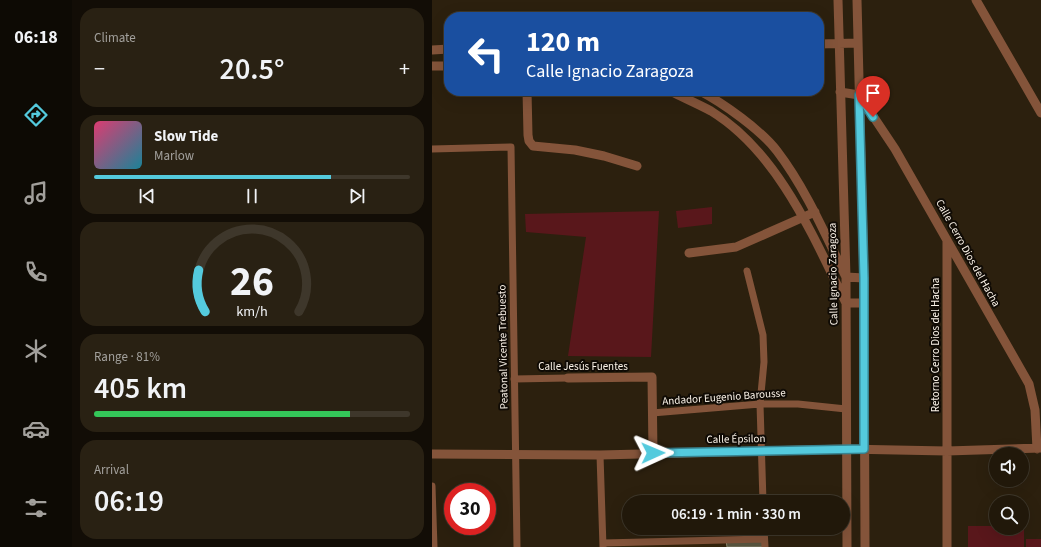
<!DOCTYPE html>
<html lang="en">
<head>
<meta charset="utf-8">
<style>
  :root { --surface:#21180a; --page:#292113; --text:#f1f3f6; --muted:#a2a09c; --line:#3e372b; --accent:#54cadd }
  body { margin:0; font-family:"Source Sans 3",sans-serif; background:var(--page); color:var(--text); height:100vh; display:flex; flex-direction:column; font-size:15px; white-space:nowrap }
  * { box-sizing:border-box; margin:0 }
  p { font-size:13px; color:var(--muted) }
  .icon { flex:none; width:22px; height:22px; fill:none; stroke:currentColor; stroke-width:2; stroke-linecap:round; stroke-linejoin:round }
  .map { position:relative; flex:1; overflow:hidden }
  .side { display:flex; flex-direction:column; gap:8px; padding:8px; background:#120d06; width:360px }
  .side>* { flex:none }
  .top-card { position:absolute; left:12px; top:12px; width:380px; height:84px; border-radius:16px; box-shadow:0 4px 16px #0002,0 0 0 1px var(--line); background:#1a4fa0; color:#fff; overflow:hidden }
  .buttons { position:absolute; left:557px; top:447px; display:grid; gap:8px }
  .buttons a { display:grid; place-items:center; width:40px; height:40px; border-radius:50%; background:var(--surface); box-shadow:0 4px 16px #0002,0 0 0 1px var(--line); font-size:20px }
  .speed { position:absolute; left:12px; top:483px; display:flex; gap:8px; font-size:20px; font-weight:700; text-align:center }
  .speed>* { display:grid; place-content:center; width:52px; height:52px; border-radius:50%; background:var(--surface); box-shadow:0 4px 16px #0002,0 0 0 1px var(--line); line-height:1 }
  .speed .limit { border:6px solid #d22; background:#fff; color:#111 }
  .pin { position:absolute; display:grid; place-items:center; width:34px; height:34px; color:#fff; margin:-41px -17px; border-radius:50% 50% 50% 0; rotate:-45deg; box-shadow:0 0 4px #0007 }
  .pin .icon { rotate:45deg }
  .me { position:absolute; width:44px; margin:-22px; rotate:89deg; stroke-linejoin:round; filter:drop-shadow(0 0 3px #0008) }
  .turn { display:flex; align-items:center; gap:14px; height:84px; padding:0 16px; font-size:18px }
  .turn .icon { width:52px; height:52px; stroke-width:2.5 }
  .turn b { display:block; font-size:28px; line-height:34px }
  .big { font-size:30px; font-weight:600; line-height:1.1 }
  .side .card { flex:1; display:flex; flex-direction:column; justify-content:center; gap:6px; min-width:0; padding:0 14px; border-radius:16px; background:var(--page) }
  .side .dial { align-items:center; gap:0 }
  .dial svg { height:104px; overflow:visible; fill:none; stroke:var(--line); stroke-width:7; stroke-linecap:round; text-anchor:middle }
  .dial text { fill:var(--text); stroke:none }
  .song { display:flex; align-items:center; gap:12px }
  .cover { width:48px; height:48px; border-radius:6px; background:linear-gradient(135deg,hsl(340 70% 55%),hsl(190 70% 35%)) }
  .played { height:4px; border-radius:2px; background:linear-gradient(90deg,var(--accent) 75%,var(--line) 75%) }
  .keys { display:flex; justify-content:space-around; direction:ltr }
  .heat { display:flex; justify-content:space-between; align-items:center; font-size:22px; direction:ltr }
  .charge { height:6px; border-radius:3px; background:linear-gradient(90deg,#34c759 81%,var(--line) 0) }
  .trip { position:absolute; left:190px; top:495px; width:228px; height:40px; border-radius:20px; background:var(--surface); box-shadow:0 4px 16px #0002,0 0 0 1px var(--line); font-weight:600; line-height:40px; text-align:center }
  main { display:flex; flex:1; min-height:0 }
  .tabs { display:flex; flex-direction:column; width:72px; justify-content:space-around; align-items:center; background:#0d0a04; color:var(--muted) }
  .tabs .icon { width:28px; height:28px }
  .tabs .selected { color:var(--accent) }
  .tabs b { font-size:18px; color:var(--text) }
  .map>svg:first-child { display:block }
  .built { fill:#34240c }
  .green { fill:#59171b }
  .building { fill:#595640; stroke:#8a876f }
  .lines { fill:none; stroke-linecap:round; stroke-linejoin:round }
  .pedestrian { stroke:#84543a; stroke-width:7 }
  .minor { stroke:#84543a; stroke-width:9 }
  .route-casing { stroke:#378390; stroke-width:10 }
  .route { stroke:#54cadd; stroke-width:7 }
  .labels { text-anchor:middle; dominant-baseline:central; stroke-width:4; stroke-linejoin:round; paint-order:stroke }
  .street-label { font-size:11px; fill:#fbf3e8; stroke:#100b05 }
</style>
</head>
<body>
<main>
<nav class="tabs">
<b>06:18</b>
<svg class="icon selected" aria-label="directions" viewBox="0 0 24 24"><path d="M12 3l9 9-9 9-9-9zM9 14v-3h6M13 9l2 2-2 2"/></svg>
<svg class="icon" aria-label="music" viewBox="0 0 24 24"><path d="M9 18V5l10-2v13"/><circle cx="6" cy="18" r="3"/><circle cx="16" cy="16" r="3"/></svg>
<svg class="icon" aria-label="phone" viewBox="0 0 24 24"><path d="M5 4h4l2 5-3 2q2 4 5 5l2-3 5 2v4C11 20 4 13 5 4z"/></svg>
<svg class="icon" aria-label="climate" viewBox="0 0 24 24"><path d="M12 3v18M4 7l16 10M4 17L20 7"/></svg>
<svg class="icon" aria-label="car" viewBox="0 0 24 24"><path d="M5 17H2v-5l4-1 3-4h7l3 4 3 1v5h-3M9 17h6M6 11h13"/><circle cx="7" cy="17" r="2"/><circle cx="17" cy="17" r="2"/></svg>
<svg class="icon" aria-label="filters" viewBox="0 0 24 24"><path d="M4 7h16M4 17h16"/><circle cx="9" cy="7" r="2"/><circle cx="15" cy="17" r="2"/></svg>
</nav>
<section class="side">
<div class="card"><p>Climate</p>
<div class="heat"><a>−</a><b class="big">20.5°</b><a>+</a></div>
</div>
<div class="card">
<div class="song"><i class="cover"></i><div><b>Slow Tide</b><p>Marlow</p></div></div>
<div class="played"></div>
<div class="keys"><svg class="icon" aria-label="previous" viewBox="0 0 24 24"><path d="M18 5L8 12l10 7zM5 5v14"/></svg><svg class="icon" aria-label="pause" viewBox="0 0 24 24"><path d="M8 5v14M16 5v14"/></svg><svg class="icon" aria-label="next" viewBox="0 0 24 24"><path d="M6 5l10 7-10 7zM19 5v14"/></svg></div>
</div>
<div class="card dial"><svg viewBox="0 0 100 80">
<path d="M14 69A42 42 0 1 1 86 69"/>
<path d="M14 69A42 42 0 0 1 9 37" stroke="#54cadd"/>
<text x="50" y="56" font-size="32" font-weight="700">26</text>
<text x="50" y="72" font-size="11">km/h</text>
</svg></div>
<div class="card"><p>Range · 81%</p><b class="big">405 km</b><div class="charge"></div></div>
<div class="card"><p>Arrival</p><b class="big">06:19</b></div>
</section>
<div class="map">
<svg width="609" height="547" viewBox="0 0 609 547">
  <rect width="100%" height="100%" fill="#2c200e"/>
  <!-- built -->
  <path class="built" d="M294 540 295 547H171V543Z"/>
  <!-- green -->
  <path class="green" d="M280 207V224L246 228 244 211Z
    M227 211 219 357 136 356 154 237 94 232 93 214Z
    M536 526H564V528H590L592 526V547H536Z
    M594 539H609V547H594Z"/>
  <!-- building -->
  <path class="building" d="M332 539 333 547H295L294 540Z"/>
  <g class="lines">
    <!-- pedestrian -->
    <path class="pedestrian" d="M0 149 79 147 85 547
      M315 271 331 335 332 362 328 404 331 502
      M82 379 136 378
      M220 413 328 404H366L414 409
      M168 455 171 547
      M0 486 2 547
      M332 528 333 547
      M171 543 332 539"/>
    <!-- minor -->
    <path class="minor" d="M406 0 414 277 415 547
      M425 0 432 278 433 547
      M544 0 609 113
      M387 44 426 43
      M0 50 17 49
      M0 66H17
      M95 91 96 135 97 141 101 146 143 150 172 156 205 166
      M238 91C252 98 266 104 279 111 346 152 381 236 414 303H432
      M268 91C291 103 329 130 345 151 374 189 393 234 414 277L432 278
      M408 92 427 95 463 149 597 384 603 410 605 449
      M257 253 304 247 383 212
      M136 378 220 377 221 453
      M0 454 168 455 413 449 515 451 609 448
      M515 547V240"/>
  </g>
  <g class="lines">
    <defs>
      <path id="route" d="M221 453 432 449V278L427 95 441 117"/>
    </defs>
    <!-- route casing -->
    <use href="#route" class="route-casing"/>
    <!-- route -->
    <use href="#route" class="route"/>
  </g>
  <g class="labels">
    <!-- street labels -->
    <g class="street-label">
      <text transform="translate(536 253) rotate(61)">Calle Cerro Dios del Hacha</text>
      <text transform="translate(401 274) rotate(-91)">Calle Ignacio Zaragoza</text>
      <text transform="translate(503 345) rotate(-90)">Retorno Cerro Dios del Hacha</text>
      <text transform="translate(71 347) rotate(-91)">Peatonal Vicente Trebuesto</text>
      <text x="151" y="366">Calle Jesús Fuentes</text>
      <text transform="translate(292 397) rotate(-4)">Andador Eugenio Barousse</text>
      <text transform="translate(304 439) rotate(-1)">Calle Épsilon</text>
    </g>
  </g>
</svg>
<div class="buttons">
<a><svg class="icon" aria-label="sound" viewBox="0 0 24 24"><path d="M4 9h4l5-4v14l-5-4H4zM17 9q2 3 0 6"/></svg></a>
<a><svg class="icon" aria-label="search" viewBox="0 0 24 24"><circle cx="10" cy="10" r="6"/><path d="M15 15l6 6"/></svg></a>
</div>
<div class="speed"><div class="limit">30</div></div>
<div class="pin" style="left:441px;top:117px;background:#d93025"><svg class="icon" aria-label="arrive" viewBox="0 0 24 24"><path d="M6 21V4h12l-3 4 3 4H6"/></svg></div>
<svg class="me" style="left:221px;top:453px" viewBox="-20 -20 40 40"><path d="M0-17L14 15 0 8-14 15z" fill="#54cadd" stroke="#fff" stroke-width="4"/></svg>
<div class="trip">06:19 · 1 min · 330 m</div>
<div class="top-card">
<div class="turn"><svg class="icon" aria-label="left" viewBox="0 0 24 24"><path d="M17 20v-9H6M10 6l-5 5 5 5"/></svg><div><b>120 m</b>Calle Ignacio Zaragoza</div></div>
</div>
</div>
</main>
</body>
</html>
